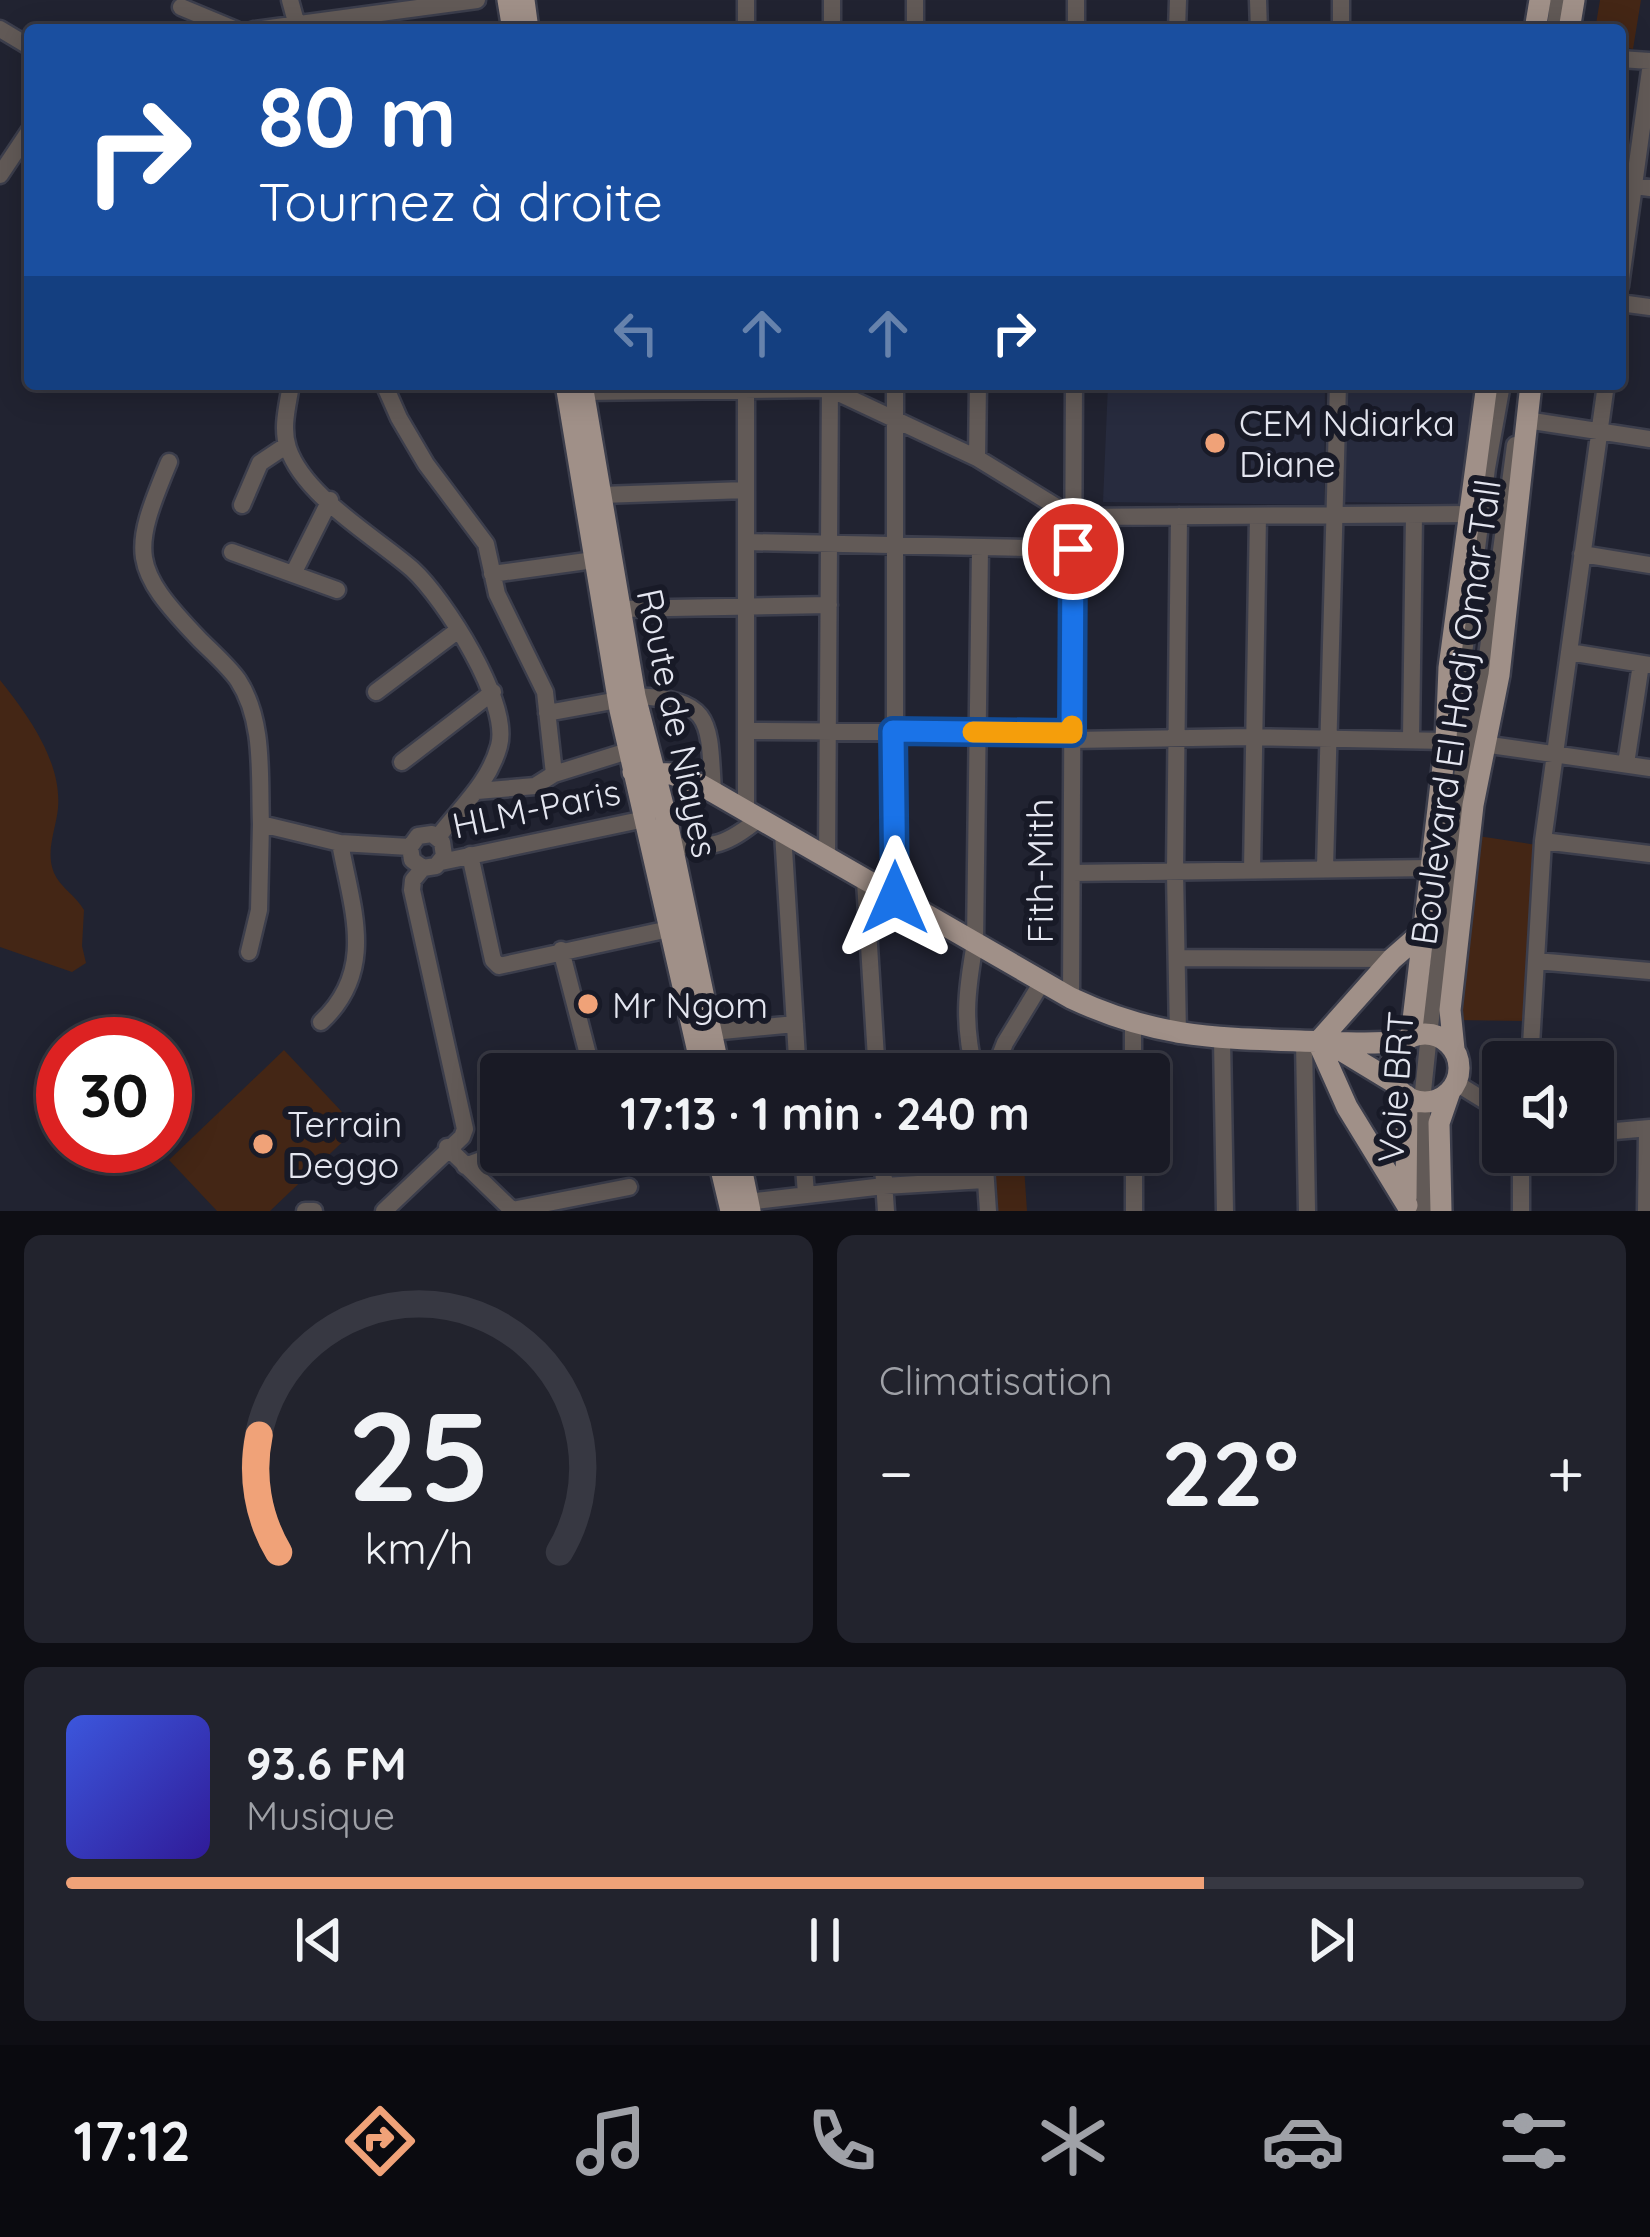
<!DOCTYPE html>
<html lang="fr">
<head>
<meta charset="utf-8">
<style>
  :root { --surface:#191a25; --page:#22232d; --text:#f1f3f6; --muted:#9fa1a7; --line:#373842; --accent:#f0a278 }
  body { margin:0; font-family:Quicksand,sans-serif; background:var(--page); color:var(--text); height:100vh; display:flex; flex-direction:column; font-size:45px; white-space:nowrap }
  * { box-sizing:border-box; margin:0 }
  p { font-size:39px; color:var(--muted) }
  .icon { flex:none; width:66px; height:66px; fill:none; stroke:currentColor; stroke-width:2; stroke-linecap:round; stroke-linejoin:round }
  .map { position:relative; height:1211px; overflow:hidden }
  .details { display:flex; flex-direction:column; gap:24px; padding:24px; background:#0e0e14; flex:1 }
  .details>* { flex:none }
  .guide { position:absolute; left:24px; top:24px; width:1602px; height:366px; border-radius:12px; box-shadow:0 6px 30px #0003,0 0 0 3px var(--line); background:#1a4fa0; color:#fff; overflow:hidden }
  .controls { position:absolute; left:1482px; top:1041px; display:grid; gap:24px }
  .controls a { display:grid; place-items:center; width:132px; height:132px; border-radius:12px; background:var(--surface); box-shadow:0 6px 30px #0003,0 0 0 3px var(--line); font-size:60px }
  .speed { position:absolute; left:36px; top:1017px; display:flex; gap:24px; font-size:60px; font-weight:700; text-align:center }
  .speed>* { display:grid; place-content:center; width:156px; height:156px; border-radius:50%; background:var(--surface); box-shadow:0 6px 30px #0003,0 0 0 3px var(--line); line-height:1 }
  .speed .limit { border:18px solid #d22; background:#fff; color:#111 }
  .pin { position:absolute; display:grid; place-items:center; width:102px; height:102px; color:#fff; margin:-51px; border:6px solid #fff; border-radius:50%; box-shadow:0 3px 12px #0007 }
  .me { position:absolute; width:132px; margin:-66px; rotate:0deg; stroke-linejoin:round; filter:drop-shadow(0 0 9px #0008) }
  .turn { display:flex; align-items:center; gap:42px; height:252px; padding:0 36px; font-size:54px }
  .turn .icon { width:156px; height:156px; stroke-width:2.5 }
  .turn b { display:block; font-size:84px; line-height:102px }
  .lanes { display:flex; align-items:center; height:114px; padding:0 36px; background:#0003; justify-content:center; gap:60px; direction:ltr }
  .lanes .off { opacity:.35 }
  .big { font-size:90px; font-weight:800; line-height:1.1 }
  .details .widget { flex:1; display:flex; flex-direction:column; justify-content:center; gap:18px; min-width:0; padding:0 42px; border-radius:18px; background:var(--page) }
  .details .dial { align-items:center; gap:0 }
  .dial svg { height:312px; overflow:visible; fill:none; stroke:var(--line); stroke-width:7; stroke-linecap:round; text-anchor:middle }
  .dial text { fill:var(--text); stroke:none }
  .song { display:flex; align-items:center; gap:36px }
  .cover { width:144px; height:144px; border-radius:18px; background:linear-gradient(135deg,hsl(230 70% 55%),hsl(250 70% 35%)) }
  .played { height:12px; border-radius:6px; background:linear-gradient(90deg,var(--accent) 75%,var(--line) 75%) }
  .keys { display:flex; justify-content:space-around; direction:ltr }
  .heat { display:flex; justify-content:space-between; align-items:center; font-size:66px; direction:ltr }
  .details .tiles { flex:1; display:grid; gap:24px; grid-template-columns:1fr 1fr }
  .widget:last-child { grid-column:span 2 }
  .trip { position:absolute; left:480px; top:1053px; width:690px; height:120px; border-radius:12px; background:var(--surface); box-shadow:0 6px 30px #0003,0 0 0 3px var(--line); font-weight:800; line-height:120px; text-align:center }
  .tabs { display:flex; height:192px; justify-content:space-around; align-items:center; background:#0a0a0f; color:var(--muted) }
  .tabs .icon { width:84px; height:84px }
  .tabs .on { color:var(--accent) }
  .tabs b { font-size:54px; color:var(--text) }
  .map>svg:first-child { display:block }
  .built { fill:#272b3e }
  .green { fill:#442615 }
  .lines { fill:none; stroke-linecap:round; stroke-linejoin:round }
  .minor-casing { stroke:#3c3e4c; stroke-width:21 }
  .major-casing { stroke:#3c3e4c; stroke-width:26 }
  .minor { stroke:#625a57; stroke-width:16 }
  .major { stroke:#a09088; stroke-width:21 }
  .route-casing { stroke:#114b97; stroke-width:30 }
  .route { stroke:#1a73e8; stroke-width:21 }
  .slow { stroke:#f59e0b; stroke-width:21 }
  .poi-dot { fill:#f0a278; stroke:#181a27; stroke-width:4.5 }
  .labels { text-anchor:middle; dominant-baseline:central; stroke-width:12; stroke-linejoin:round; paint-order:stroke }
  .poi-label { font-size:36px; fill:#e4e6f0; stroke:#181a27; text-anchor:start }
  .street-label { font-size:36px; fill:#e4e6f0; stroke:#181a27 }
</style>
</head>
<body>
<div class="map">
<svg width="1650" height="1211" viewBox="0 0 1650 1211">
  <rect width="100%" height="100%" fill="#212331"/>
  <!-- built -->
  <path class="built" d="M1108 384H1325L1324 505 1103 502Z
    M1345 384H1475L1463 504 1340 502Z"/>
  <!-- green -->
  <path class="green" d="M1600 0H1641L1633 49 1620 46V30H1595Z
    M0 680C27 714 62 761 58 808 56 830 45 851 54 873 60 887 76 896 84 910L82 946 86 963 72 972 0 947Z
    M1478 836 1537 845 1528 1021 1453 1020Z
    M284 1050 357 1128 270 1211H217L169 1160Z
    M981 1152H1023L1027 1211H986Z"/>
  <g class="lines">
    <defs>
      <path id="minor" d="M290 0 298 29
        M1258 0 1259 30
        M181 7 236 30
        M0 29 30 47
        M254 30 477 0
        M746 30V0
        M832 30V0
        M915 30V0
        M1076 30V0
        M1177 30 1178 0
        M1341 30V0
        M1555 30 1558 0
        M1620 59 1650 61
        M0 175 30 130
        M1620 184 1650 188
        M1620 286 1650 70
        M1620 303 1650 307
        M291 384C288 405 281 427 288 448 304 496 374 536 412 569 444 598 511 703 499 746 489 783 460 808 438 837
        M384 384 399 418 426 464 486 544 497 594 545 692 554 774 535 786 477 791
        M583 392 830 389 977 458 1073 517 1472 514
        M1526 420 1650 439
        M977 458 978 384
        M169 462C131 553 130 567 200 640 212 652 228 666 238 680 265 721 259 777 261 824L340 843 410 847
        M601 495 746 490
        M242 505 260 463 287 445
        M746 542 1073 549
        M232 552 337 590
        M1582 554 1650 565
        M294 572 330 500
        M492 574 594 560
        M618 609 829 605
        M1569 652 1649 665
        M376 692 457 631
        M635 696C713 700 709 720 713 792
        M547 713 618 700
        M746 731 1072 733
        M1411 738 1414 515
        M1072 740 1251 737 1446 741
        M1463 740 1461 678 1487 468 1502 384
        M1483 744 1650 768
        M402 762 493 692
        M1626 764 1641 664
        M554 774 628 751
        M746 809V385
        M783 833 798 1074
        M1543 841 1650 854
        M672 846C716 847 725 846 760 818
        M470 855 493 960 499 966 669 929
        M827 860 830 384
        M441 862 645 819
        M1325 868 1338 384
        M1252 870 1258 516
        M1072 873 1431 868
        M865 881 877 1074
        M895 898V384
        M561 950 593 1074
        M249 952 259 910 261 824
        M1177 958 1392 959
        M1536 961 1650 971
        M1071 998 1074 384
        M321 1022C377 970 352 909 340 843
        M1133 1023V1074
        M712 1032 795 1024
        M1178 1035 1175 872 1179 516
        M1222 1040 1225 1211
        M1304 1041 1307 1211
        M1530 1062 1543 841 1606 384
        M975 1074C963 1023 966 994 975 943L980 547
        M993 1074 1005 1043 1042 982
        M1456 1083 1503 1112
        M1593 1133 1650 1128
        M447 1147 513 1211
        M803 1152 806 1195
        M882 1152 886 1211
        M984 1152 988 1211
        M1134 1152V1211
        M465 1166 503 1152
        M747 1202 884 1186 985 1180
        M512 1210 629 1187
        M305 1211H314
        M384 1211 462 1137 465 1129 412 890 413 880 423 868 436 866 444 856 442 842 432 834 418 836 410 847 412 860 423 868
        M1423 1211 1422 1101 1429 1034 1465 754 1483 686 1515 445
        M1521 1211V1152
        M1646 1211 1647 1130"/>
      <path id="major" d="M508 0 513 30
        M524 0 528 30
        M1535 30 1540 0
        M1569 30 1574 0
        M566 384 620 710 703 1074
        M582 384 635 696 666 817 720 1074
        M633 772 671 774 701 785 1071 998C1154 1037 1211 1038 1300 1041 1336 1042 1368 1045 1404 1041
        M1391 1068a34 34 0 1 1 68 0a34 34 0 1 1-68 0Z
        M1411 1037 1446 741 1449 668 1487 384
        M1318 1042 1347 1107 1407 1205
        M1318 1042 1392 959 1424 931
        M1334 1046 1395 1083
        M1454 1049 1450 1010 1473 805 1499 675 1531 384
        M717 1152 731 1211
        M738 1152 750 1211
        M1406 1198 1407 1096
        M1441 1211 1439 1123 1450 1091"/>
    </defs>
    <!-- minor casing -->
    <use href="#minor" class="minor-casing"/>
    <!-- major casing -->
    <use href="#major" class="major-casing"/>
    <!-- minor -->
    <use href="#minor" class="minor"/>
    <!-- major -->
    <use href="#major" class="major"/>
  </g>
  <g class="lines">
    <defs>
      <path id="route" d="M895 898 893 731 1072 733 1073 549"/>
    </defs>
    <!-- route casing -->
    <use href="#route" class="route-casing"/>
    <!-- route -->
    <use href="#route" class="route"/>
    <!-- slow -->
    <path class="slow" d="M973 732 1072 733V726"/>
  </g>
  <!-- markers -->
  <g class="poi-dot">
    <circle cx="1215" cy="443" r="12"/>
    <circle cx="588" cy="1004" r="12"/>
    <circle cx="263" cy="1144" r="12"/>
  </g>
  <g class="labels">
    <!-- poi labels -->
    <g class="poi-label">
      <text x="1239" y="422">CEM Ndiarka<tspan x="1239" dy="41">Diane</tspan></text>
      <text x="612" y="1004">Mr Ngom</text>
      <text x="287" y="1123">Terrain<tspan x="287" dy="41">Deggo</tspan></text>
    </g>
    <!-- street labels -->
    <g class="street-label">
      <text transform="translate(1455 712) rotate(-82)">Boulevard El Hadj Omar Tall</text>
      <text transform="translate(678 723) rotate(78)">Route de Niayes</text>
      <text transform="translate(536 808) rotate(-12)">HLM-Paris</text>
      <text transform="translate(1039 871) rotate(-90)">Fith-Mith</text>
      <text transform="translate(1395 1087) rotate(-86)">Voie BRT</text>
    </g>
  </g>
</svg>
<div class="controls">
<a><svg class="icon" aria-label="sound" viewBox="0 0 24 24"><path d="M4 9h4l5-4v14l-5-4H4zM17 9q2 3 0 6"/></svg></a>
</div>
<div class="speed"><div class="limit">30</div></div>
<div class="pin" style="left:1073px;top:549px;background:#d93025"><svg class="icon" aria-label="arrive" viewBox="0 0 24 24"><path d="M6 21V4h12l-3 4 3 4H6"/></svg></div>
<svg class="me" style="left:895px;top:898px" viewBox="-20 -20 40 40"><path d="M0-17L14 15 0 8-14 15z" fill="#1a73e8" stroke="#fff" stroke-width="4"/></svg>
<div class="trip">17:13 · 1 min · 240 m</div>
<div class="guide">
<div class="turn"><svg class="icon" aria-label="right" viewBox="0 0 24 24"><path d="M7 20v-9h11M14 6l5 5-5 5"/></svg><div><b>80 m</b>Tournez à droite</div></div>
<div class="lanes"><svg class="icon off" aria-label="left" viewBox="0 0 24 24"><path d="M17 20v-9H6M10 6l-5 5 5 5"/></svg><svg class="icon off" aria-label="ahead" viewBox="0 0 24 24"><path d="M12 20V5M6 11l6-6 6 6"/></svg><svg class="icon off" aria-label="ahead" viewBox="0 0 24 24"><path d="M12 20V5M6 11l6-6 6 6"/></svg><svg class="icon" aria-label="right" viewBox="0 0 24 24"><path d="M7 20v-9h11M14 6l5 5-5 5"/></svg></div>
</div>
</div>
<section class="details">
<div class="tiles">
<div class="widget dial"><svg viewBox="0 0 100 80">
<path d="M14 69A42 42 0 1 1 86 69"/>
<path d="M14 69A42 42 0 0 1 9 39" stroke="#f0a278"/>
<text x="50" y="56" font-size="32" font-weight="700">25</text>
<text x="50" y="72" font-size="11">km/h</text>
</svg></div>
<div class="widget"><p>Climatisation</p>
<div class="heat"><a>−</a><b class="big">22°</b><a>+</a></div>
</div>
<div class="widget">
<div class="song"><i class="cover"></i><div><b>93.6 FM</b><p>Musique</p></div></div>
<div class="played"></div>
<div class="keys"><svg class="icon" aria-label="previous" viewBox="0 0 24 24"><path d="M18 5L8 12l10 7zM5 5v14"/></svg><svg class="icon" aria-label="pause" viewBox="0 0 24 24"><path d="M8 5v14M16 5v14"/></svg><svg class="icon" aria-label="next" viewBox="0 0 24 24"><path d="M6 5l10 7-10 7zM19 5v14"/></svg></div>
</div>
</div>
</section>
<nav class="tabs">
<b>17:12</b>
<svg class="icon on" aria-label="directions" viewBox="0 0 24 24"><path d="M12 3l9 9-9 9-9-9zM9 14v-3h6M13 9l2 2-2 2"/></svg>
<svg class="icon" aria-label="music" viewBox="0 0 24 24"><path d="M9 18V5l10-2v13"/><circle cx="6" cy="18" r="3"/><circle cx="16" cy="16" r="3"/></svg>
<svg class="icon" aria-label="phone" viewBox="0 0 24 24"><path d="M5 4h4l2 5-3 2q2 4 5 5l2-3 5 2v4C11 20 4 13 5 4z"/></svg>
<svg class="icon" aria-label="climate" viewBox="0 0 24 24"><path d="M12 3v18M4 7l16 10M4 17L20 7"/></svg>
<svg class="icon" aria-label="car" viewBox="0 0 24 24"><path d="M5 17H2v-5l4-1 3-4h7l3 4 3 1v5h-3M9 17h6M6 11h13"/><circle cx="7" cy="17" r="2"/><circle cx="17" cy="17" r="2"/></svg>
<svg class="icon" aria-label="filters" viewBox="0 0 24 24"><path d="M4 7h16M4 17h16"/><circle cx="9" cy="7" r="2"/><circle cx="15" cy="17" r="2"/></svg>
</nav>
</body>
</html>
